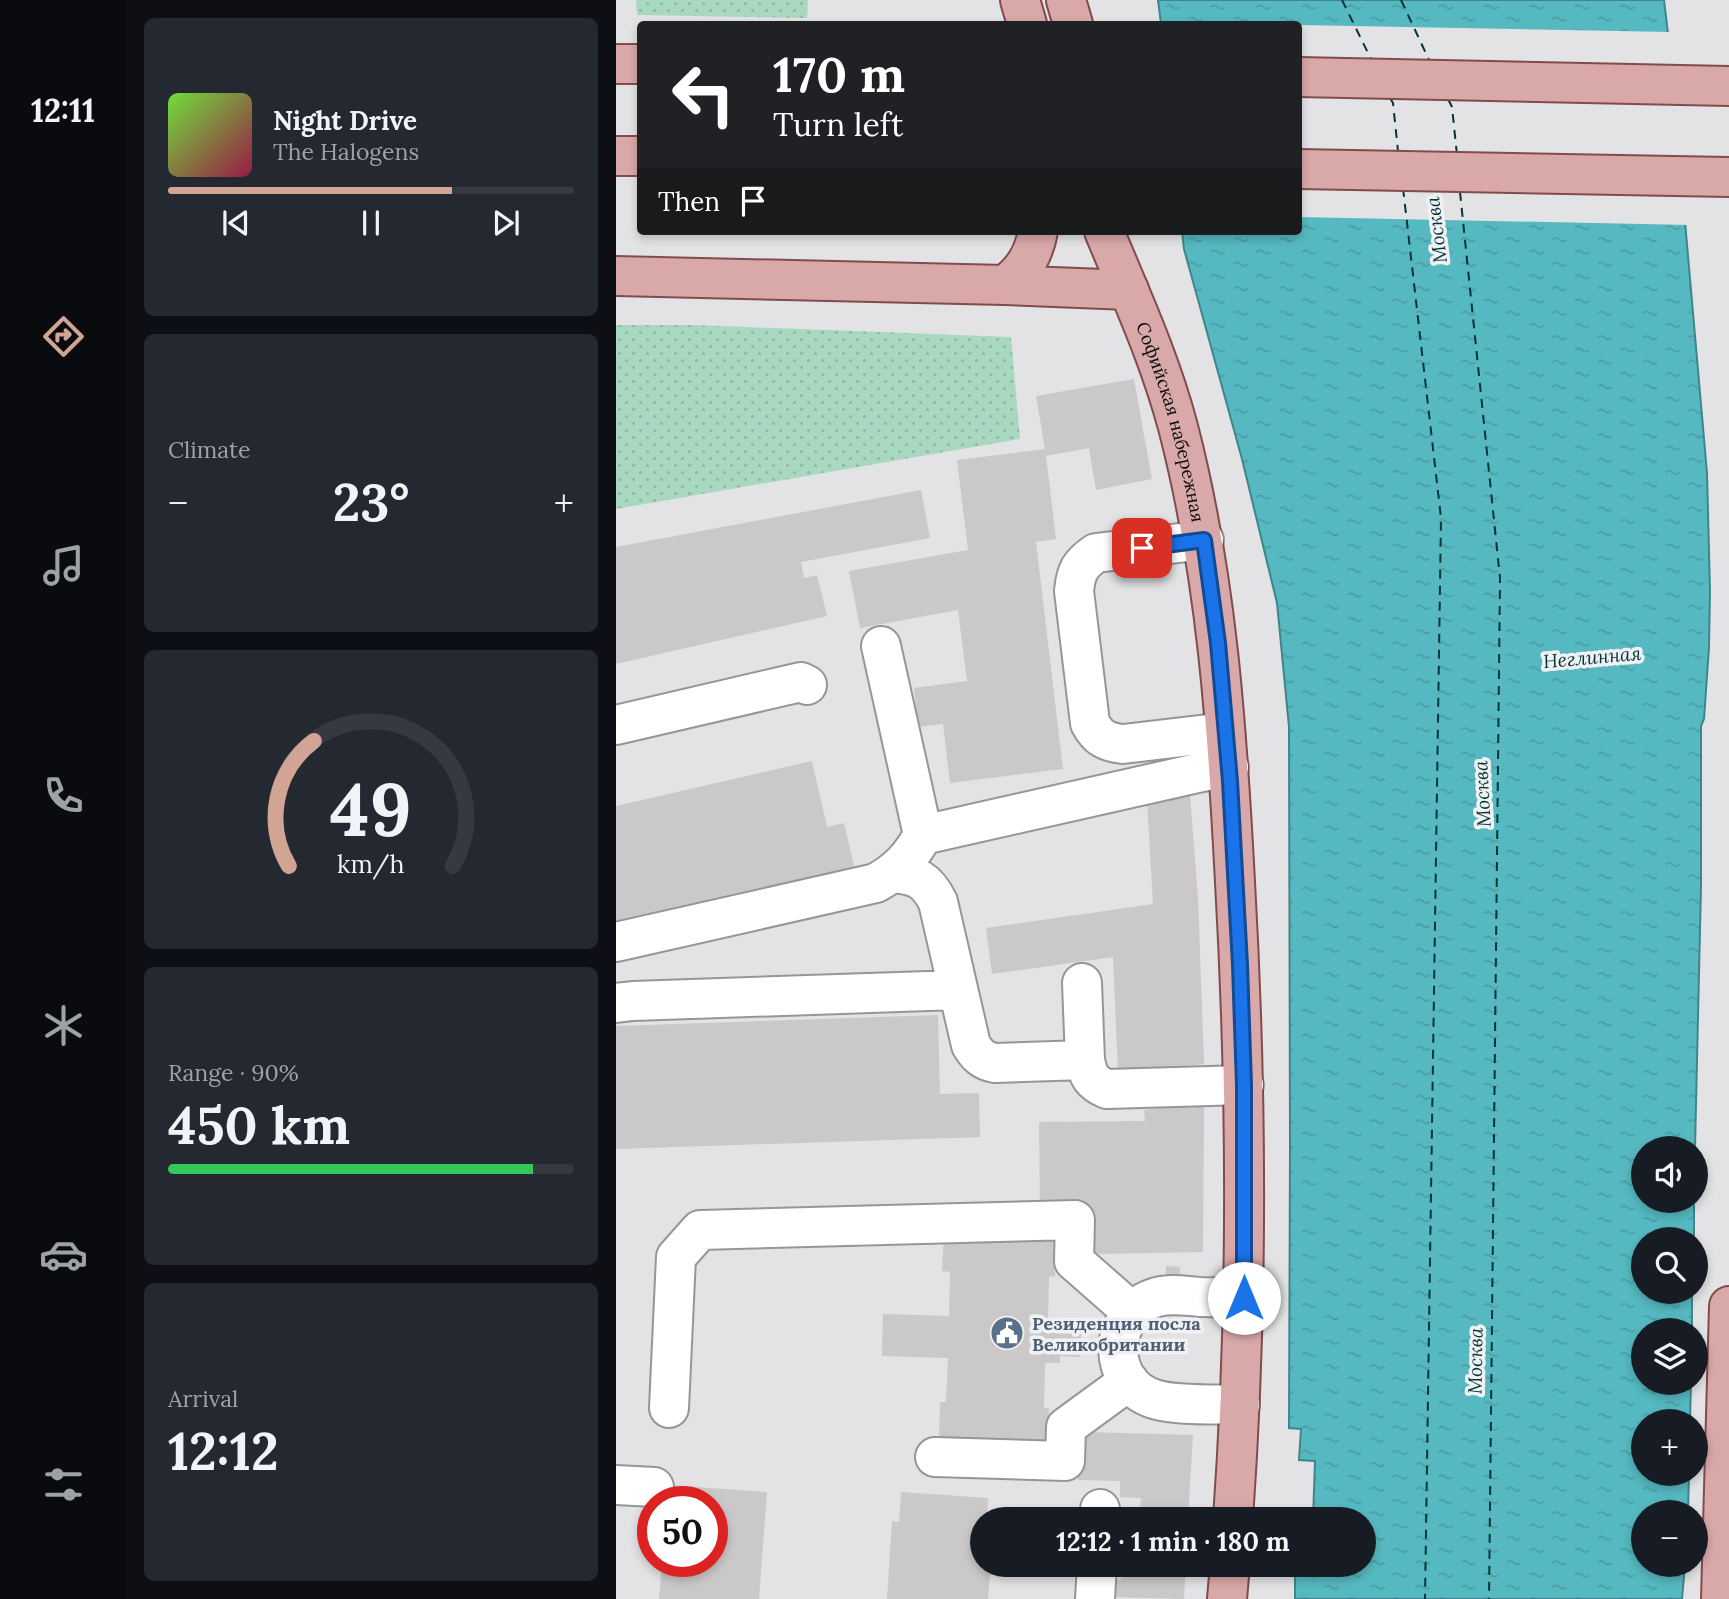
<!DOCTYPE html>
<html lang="en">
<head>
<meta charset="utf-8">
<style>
  :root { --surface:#171b24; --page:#242831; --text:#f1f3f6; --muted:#9ea1a6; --line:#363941; --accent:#d1a493 }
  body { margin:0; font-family:Lora,serif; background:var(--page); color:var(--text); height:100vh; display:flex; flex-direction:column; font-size:26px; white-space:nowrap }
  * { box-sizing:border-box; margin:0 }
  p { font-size:23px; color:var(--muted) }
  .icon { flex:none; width:38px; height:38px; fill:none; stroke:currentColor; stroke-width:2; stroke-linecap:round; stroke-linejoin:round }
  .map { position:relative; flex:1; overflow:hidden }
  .side { display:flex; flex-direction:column; gap:18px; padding:18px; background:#0d0f14; width:490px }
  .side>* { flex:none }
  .guide { position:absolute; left:21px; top:21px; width:665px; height:214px; border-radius:7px; box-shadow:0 4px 10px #0003; background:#202124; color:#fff; overflow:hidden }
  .buttons { position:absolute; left:1015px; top:1136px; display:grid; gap:14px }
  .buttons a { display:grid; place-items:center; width:77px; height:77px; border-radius:50%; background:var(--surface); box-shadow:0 4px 10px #0003; font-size:35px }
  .speed { position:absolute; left:21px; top:1486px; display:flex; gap:14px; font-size:35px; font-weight:700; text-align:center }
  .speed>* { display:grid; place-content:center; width:91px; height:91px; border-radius:50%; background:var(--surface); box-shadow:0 4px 10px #0003; line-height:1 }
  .speed .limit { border:10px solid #d22; background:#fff; color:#111 }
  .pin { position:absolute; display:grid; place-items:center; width:60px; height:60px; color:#fff; margin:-30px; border-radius:14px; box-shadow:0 4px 10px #0006 }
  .me { position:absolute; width:77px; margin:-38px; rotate:0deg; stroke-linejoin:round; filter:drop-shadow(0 0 5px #0008) }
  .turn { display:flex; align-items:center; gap:24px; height:147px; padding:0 21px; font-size:32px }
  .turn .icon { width:91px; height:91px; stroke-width:2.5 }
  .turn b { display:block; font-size:49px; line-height:60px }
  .then { display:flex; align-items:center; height:66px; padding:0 21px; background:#0003; gap:14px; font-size:26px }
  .big { font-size:52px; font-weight:800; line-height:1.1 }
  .side .tile { flex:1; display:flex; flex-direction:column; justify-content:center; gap:10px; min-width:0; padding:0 24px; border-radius:10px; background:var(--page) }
  .side .dial { align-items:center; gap:0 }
  .dial svg { height:182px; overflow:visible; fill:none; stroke:var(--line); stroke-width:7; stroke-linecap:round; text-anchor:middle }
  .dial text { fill:var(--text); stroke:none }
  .song { display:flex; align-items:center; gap:21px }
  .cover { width:84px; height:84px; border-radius:10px; background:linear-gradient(135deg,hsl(100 70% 55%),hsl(340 70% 35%)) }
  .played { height:7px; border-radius:4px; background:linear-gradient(90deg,var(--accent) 70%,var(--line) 70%) }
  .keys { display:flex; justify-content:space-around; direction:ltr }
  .heat { display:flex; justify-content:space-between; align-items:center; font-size:38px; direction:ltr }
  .charge { height:10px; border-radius:5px; background:linear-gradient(90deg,#34c759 90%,var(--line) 0) }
  .trip { position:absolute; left:354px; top:1507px; width:406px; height:70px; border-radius:35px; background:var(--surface); box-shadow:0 4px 10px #0003; font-weight:800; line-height:70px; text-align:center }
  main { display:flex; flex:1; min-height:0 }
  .tab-bar { display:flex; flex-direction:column; width:126px; justify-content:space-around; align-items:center; background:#090b0e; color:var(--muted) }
  .tab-bar .icon { width:49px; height:49px }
  .tab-bar .on { color:var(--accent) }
  .tab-bar b { font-size:32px; color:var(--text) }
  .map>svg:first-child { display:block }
  .grass { fill:url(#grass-dots) }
  .water { fill:url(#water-ripples); stroke:#40858b; stroke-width:2 }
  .pier { fill:#e3e3e5 }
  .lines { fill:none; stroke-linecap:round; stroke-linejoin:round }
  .ferry { stroke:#043539; stroke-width:2; stroke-dasharray:9 7; stroke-linecap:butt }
  .building { fill:#cac8c8 }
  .minor-casing { stroke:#969698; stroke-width:42 }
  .major-casing { stroke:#814c4c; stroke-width:42 }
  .minor { stroke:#fff; stroke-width:38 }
  .major { stroke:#d9a8a8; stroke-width:38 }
  .route-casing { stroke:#114b97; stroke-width:18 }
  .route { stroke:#1a73e8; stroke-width:12 }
  .labels { text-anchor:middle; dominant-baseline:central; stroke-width:7; stroke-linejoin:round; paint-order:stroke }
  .street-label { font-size:18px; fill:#0d0d0d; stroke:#f0f1f2 }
  .service-label { font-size:18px; font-weight:bold; fill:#4e5e75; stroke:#f0f1f2; text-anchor:start }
  .water-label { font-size:19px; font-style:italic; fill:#043539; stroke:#f0f1f2 }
</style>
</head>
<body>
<main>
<nav class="tab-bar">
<b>12:11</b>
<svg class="icon on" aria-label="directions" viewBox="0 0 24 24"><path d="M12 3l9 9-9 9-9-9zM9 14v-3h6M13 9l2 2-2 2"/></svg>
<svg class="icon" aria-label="music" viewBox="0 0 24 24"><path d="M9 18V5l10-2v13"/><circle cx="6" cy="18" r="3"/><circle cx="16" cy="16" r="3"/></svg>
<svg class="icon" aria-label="phone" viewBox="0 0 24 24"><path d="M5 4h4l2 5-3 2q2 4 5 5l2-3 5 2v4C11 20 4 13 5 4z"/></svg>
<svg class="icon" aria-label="climate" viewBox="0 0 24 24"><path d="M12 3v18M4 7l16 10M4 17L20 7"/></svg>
<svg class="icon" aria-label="car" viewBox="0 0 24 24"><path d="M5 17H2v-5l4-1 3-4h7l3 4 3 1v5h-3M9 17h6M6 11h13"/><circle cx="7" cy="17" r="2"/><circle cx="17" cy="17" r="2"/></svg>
<svg class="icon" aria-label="filters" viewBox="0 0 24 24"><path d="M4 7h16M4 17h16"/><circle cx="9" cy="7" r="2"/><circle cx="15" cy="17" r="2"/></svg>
</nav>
<section class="side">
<div class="tile">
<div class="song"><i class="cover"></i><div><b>Night Drive</b><p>The Halogens</p></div></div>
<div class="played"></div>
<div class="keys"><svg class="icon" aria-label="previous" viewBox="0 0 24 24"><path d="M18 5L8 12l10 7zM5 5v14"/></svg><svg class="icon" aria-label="pause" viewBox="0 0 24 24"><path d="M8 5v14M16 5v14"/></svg><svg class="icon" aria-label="next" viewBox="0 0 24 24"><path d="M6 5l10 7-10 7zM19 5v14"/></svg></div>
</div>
<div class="tile"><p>Climate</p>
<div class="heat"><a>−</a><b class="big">23°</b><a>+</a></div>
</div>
<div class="tile dial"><svg viewBox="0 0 100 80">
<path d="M14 69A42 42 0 1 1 86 69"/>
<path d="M14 69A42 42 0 0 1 25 14" stroke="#d1a493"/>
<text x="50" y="56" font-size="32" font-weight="700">49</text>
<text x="50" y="72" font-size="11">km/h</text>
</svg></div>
<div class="tile"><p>Range · 90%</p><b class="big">450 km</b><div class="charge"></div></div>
<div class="tile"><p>Arrival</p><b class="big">12:12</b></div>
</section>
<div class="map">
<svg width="1113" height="1599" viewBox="0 0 1113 1599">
  <defs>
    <pattern id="grass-dots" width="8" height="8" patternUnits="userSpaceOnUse" patternTransform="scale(1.75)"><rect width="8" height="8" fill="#a8d9c0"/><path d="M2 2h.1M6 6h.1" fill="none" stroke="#8fb9a4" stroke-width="1.8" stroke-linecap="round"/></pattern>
    <pattern id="water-ripples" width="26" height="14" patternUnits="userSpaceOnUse" patternTransform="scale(1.75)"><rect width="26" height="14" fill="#56b9c1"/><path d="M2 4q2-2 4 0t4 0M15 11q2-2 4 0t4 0" fill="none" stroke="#4a9ea5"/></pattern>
  </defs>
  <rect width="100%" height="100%" fill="#e3e3e5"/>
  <!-- grass -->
  <path class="grass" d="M20 0H192L191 18 21 15Z
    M0 325H78L395 337 404 439 0 509Z"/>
  <!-- water -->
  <path class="water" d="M542 0H1048L1054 50 1091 473 1094 591 1093 647 1088 719 1085 726V886L1079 1148H1027V1200L1078 1201V1239H1027V1292H1076V1330H1027V1382L1075 1383 1074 1421H1027V1474H1073L1072 1512H1027V1564L1069 1565 1066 1599H679V1572L695 1573 696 1565 747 1564V1519H697L699 1461 683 1460 685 1429 673 1428 674 1146 673 727 661 603 626 459 568 249 566 231H682V24H545Z"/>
  <!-- pier -->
  <path class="pier" d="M683 25 1056 32 1073 225 683 217Z"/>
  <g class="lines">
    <!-- ferry -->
    <path class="ferry" d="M726 0 755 59
      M785 0 814 62
      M774 98 777 103 782 151
      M832 99 836 107 841 155
      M787 188 825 518 809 1599
      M844 192 884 578 873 1599"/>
  </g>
  <!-- building -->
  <path class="building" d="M518 379 536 479 480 490 473 448 430 456 440 539 420 542 447 769 334 783 327 724 302 727 298 688 351 681 342 610 244 628 233 571 352 550 341 460 429 449 420 396Z
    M305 490 314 538 185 562 188 578 201 575 211 616 0 664V547Z
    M196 761 211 827 228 823 240 874 0 928V806Z
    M574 795 582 897 588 1064 502 1073 497 957 376 974 370 928 537 904 531 800Z
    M322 1015 324 1094 363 1093 364 1137 0 1149V1026Z
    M588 1104 587 1252 482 1254 424 1208 423 1122 529 1121 528 1110Z
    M328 1235 440 1237 439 1277 433 1276 432 1321H446L445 1329 465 1330 464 1357 444 1356V1363H429L428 1408H433L432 1447 323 1443 324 1402H330L332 1358 266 1356 267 1314 333 1316 334 1272 326 1271Z
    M550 1266 564 1267V1285L550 1284Z
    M468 1432 577 1435 572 1519H523L525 1498 504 1497V1481L462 1480V1442Z
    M51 1485 151 1492 143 1599H43L46 1561H96V1502H50Z
    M285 1492 372 1498 371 1519H366V1564H375L372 1599H271L276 1521 283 1522Z
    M506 1564H570L568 1599 494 1597 495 1580H505Z"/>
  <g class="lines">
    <defs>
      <path id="minor" d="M588 540 480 553C464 564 460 571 458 591L474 723C482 738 490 742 507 744L609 732
        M0 725 185 682 191 685
        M307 835 586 772 613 767
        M277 873C301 875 311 880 322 902L355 1045C361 1055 367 1061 379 1063L469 1060C472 1076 476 1083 491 1089L628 1085
        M0 942 260 883C283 870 294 858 307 835L265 646
        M466 983 469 1060
        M0 1003 17 1001 342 990
        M624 1405C601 1404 559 1406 538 1399 488 1383 492 1311 541 1297 555 1293 570 1296 584 1297 599 1297 613 1298 627 1298
        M53 1408 60 1257 84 1230 459 1220 458 1261 516 1312
        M319 1457 449 1461 450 1427 513 1381
        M0 1485 38 1487
        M483 1519 484 1509
        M479 1599 481 1564"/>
      <g id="major">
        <path d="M404 0 411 24"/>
        <path d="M450 0 457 24"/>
        <path d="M0 64H24"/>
        <path d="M682 77 1113 86"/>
        <path d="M0 156H24"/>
        <path d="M682 169 1113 177"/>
        <path id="s1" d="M488 231C515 296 544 359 562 427 601 577 611 729 619 882 631 1094 632 1307 617 1519"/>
        <path d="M0 276 389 285 513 290"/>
        <path d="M389 285C408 271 418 254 422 231"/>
        <path d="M611 1599 614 1564"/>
        <path d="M1105 1599 1113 1306"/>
      </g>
    </defs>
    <!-- minor casing -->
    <use href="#minor" class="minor-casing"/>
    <!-- major casing -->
    <use href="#major" class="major-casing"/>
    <!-- minor -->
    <use href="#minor" class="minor"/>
    <!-- major -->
    <use href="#major" class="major"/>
  </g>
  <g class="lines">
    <defs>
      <path id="route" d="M526 548 588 540 602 643 614 781 624 965 628 1085V1298"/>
    </defs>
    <!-- route casing -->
    <use href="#route" class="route-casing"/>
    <!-- route -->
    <use href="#route" class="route"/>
  </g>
  <!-- icons -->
  <defs>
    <symbol id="civic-disc" viewBox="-11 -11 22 22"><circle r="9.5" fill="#5c6f8a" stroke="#f0f1f2"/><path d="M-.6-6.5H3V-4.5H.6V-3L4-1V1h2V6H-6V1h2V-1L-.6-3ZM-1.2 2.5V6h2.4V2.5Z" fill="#fff"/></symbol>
  </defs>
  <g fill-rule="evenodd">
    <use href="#civic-disc" x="372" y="1314" width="38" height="38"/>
  </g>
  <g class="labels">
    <!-- street labels -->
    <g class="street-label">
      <text stroke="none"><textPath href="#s1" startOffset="203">Софийская набережная</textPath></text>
    </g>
    <!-- service labels -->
    <g class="service-label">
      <text x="416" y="1323">Резиденция посла<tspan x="416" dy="21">Великобритании</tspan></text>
    </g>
    <!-- water labels -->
    <g class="water-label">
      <text transform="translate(820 230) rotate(-97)">Москва</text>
      <text transform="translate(976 657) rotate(-5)">Неглинная</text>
      <text transform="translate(866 794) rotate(-93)">Москва</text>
      <text transform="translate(859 1361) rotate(-89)">Москва</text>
    </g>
  </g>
</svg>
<div class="buttons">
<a><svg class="icon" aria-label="sound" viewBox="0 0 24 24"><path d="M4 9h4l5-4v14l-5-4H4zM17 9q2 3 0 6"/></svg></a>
<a><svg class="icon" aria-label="search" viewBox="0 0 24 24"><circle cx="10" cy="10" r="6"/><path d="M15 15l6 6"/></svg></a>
<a><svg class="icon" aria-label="layers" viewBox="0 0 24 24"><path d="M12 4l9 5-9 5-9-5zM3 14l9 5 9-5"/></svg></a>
<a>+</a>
<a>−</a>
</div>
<div class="speed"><div class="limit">50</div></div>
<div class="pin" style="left:526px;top:548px;background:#d93025"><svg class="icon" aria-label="arrive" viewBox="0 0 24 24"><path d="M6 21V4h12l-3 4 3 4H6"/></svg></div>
<svg class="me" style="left:628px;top:1298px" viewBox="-20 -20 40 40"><circle r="19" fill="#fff"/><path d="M0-13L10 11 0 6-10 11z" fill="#1a73e8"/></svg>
<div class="trip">12:12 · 1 min · 180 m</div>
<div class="guide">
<div class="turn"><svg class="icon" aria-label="left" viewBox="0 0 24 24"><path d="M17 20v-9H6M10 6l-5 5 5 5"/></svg><div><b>170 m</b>Turn left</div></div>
<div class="then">Then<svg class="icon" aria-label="arrive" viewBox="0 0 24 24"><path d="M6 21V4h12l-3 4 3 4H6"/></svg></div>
</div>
</div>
</main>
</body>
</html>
